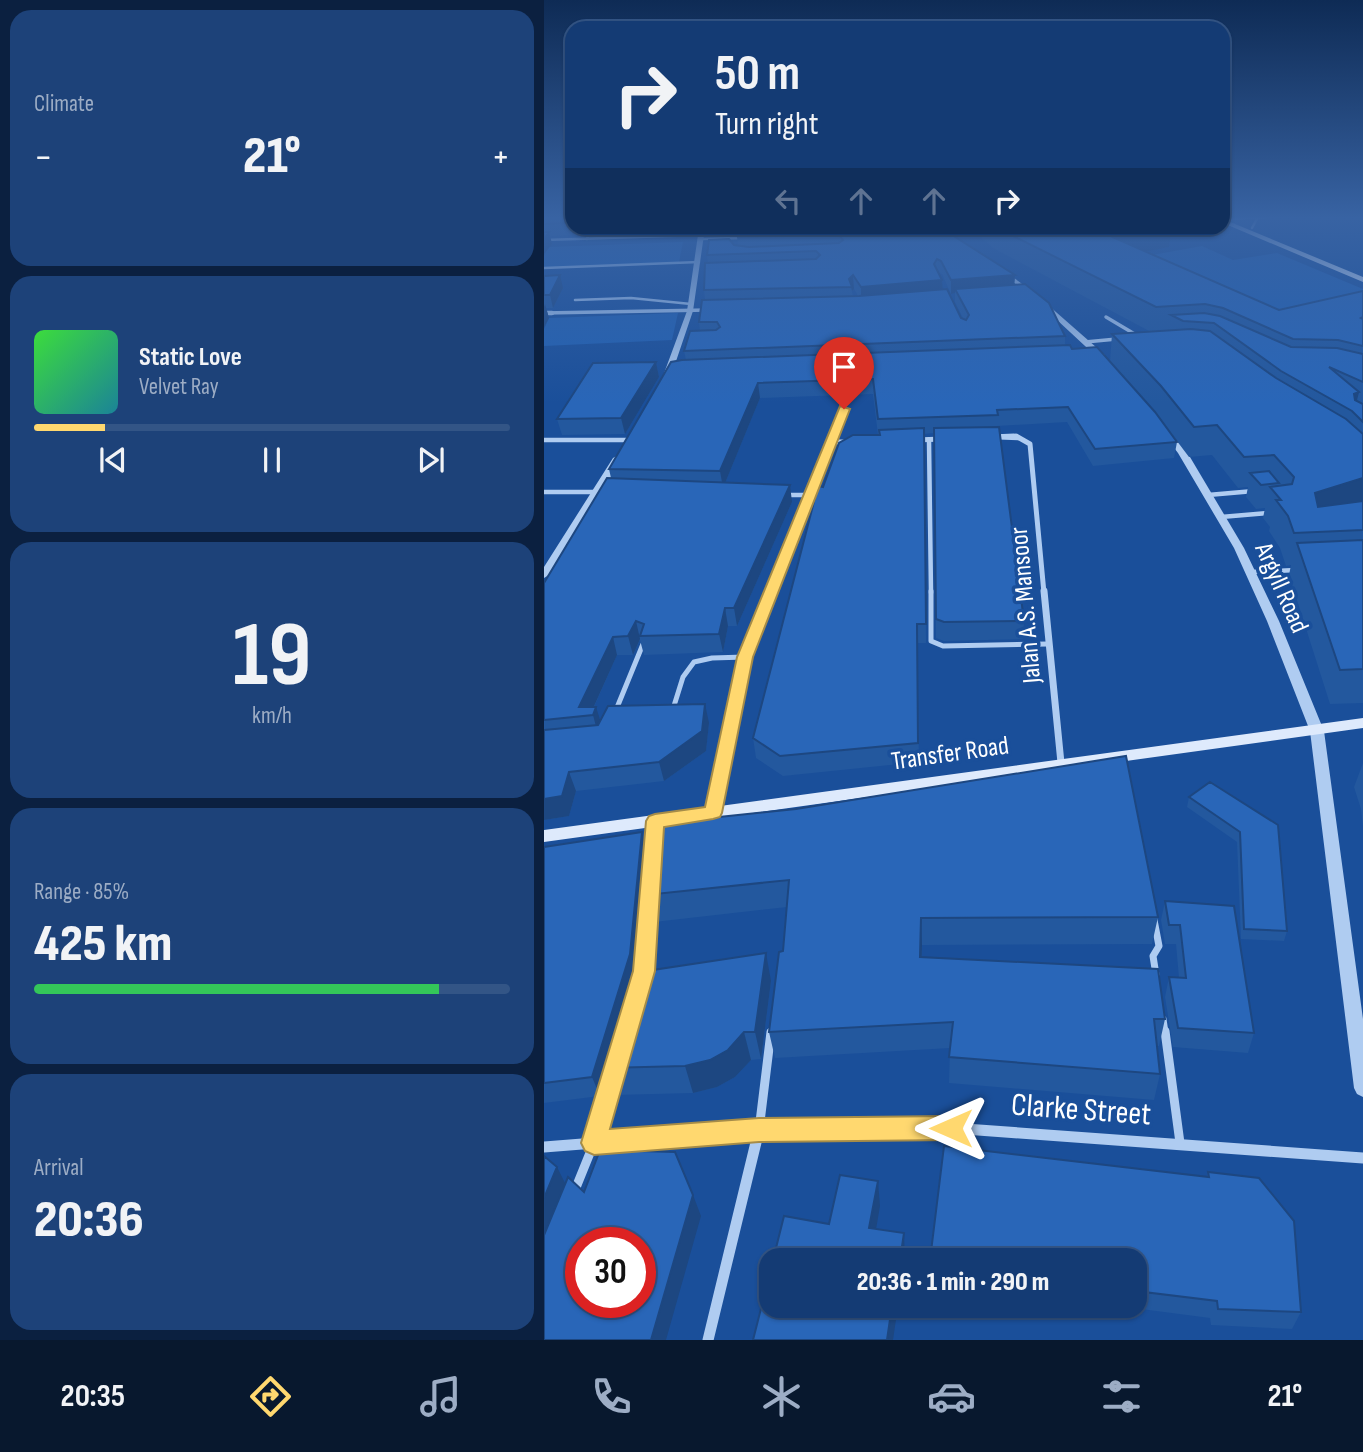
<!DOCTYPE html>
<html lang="en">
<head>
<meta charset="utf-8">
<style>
  :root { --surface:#143b74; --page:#1d4279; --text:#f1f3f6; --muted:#9dadc5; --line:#335586; --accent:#ffd86f }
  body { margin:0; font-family:"Sofia Sans Condensed",sans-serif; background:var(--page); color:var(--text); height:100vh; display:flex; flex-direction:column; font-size:26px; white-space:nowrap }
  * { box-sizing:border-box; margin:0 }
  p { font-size:23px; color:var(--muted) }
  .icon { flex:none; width:38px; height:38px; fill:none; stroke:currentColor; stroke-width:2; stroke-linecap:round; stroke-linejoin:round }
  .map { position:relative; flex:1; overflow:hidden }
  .details { display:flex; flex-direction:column; gap:10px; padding:10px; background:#0b2040; width:544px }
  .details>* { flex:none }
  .top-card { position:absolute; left:21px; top:21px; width:665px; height:214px; border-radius:21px; box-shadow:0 2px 5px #0004,0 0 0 2px var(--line); background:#143b74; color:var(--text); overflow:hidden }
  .speed { position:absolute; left:21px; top:1227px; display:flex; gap:14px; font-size:35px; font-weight:700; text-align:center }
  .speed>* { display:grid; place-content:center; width:91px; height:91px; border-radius:50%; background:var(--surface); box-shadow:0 2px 5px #0004,0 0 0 2px var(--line); line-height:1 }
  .speed .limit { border:10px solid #d22; background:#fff; color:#111 }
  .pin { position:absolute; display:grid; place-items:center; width:60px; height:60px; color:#fff; margin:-72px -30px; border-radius:50% 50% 50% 0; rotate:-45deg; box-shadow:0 0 7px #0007 }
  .pin .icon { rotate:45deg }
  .me { position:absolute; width:77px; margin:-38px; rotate:270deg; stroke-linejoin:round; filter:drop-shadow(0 0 5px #0008) }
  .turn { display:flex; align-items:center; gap:24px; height:147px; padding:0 35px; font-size:32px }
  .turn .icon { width:91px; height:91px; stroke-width:2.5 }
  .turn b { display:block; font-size:49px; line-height:60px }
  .lanes { display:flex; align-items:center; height:66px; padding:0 35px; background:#0003; justify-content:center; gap:35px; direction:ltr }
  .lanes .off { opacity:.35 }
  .big { font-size:52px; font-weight:800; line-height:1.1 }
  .details .tile { flex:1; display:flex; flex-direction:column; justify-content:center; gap:10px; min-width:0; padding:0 24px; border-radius:21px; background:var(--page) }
  .details .dial { align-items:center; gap:0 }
  .dial b { font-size:91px; line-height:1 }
  .song { display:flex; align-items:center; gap:21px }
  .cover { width:84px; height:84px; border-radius:10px; background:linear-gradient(135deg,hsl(120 70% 55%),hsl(190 70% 35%)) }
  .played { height:7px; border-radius:4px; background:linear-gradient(90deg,var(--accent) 15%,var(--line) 15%) }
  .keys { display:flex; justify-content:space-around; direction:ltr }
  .heat { display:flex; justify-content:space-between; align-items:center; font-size:38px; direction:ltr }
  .charge { height:10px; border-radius:5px; background:linear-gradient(90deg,#34c759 85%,var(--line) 0) }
  .trip { position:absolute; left:215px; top:1248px; width:388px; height:70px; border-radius:21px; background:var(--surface); box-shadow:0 2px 5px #0004,0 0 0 2px var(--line); font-weight:800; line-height:70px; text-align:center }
  .tab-bar { display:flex; height:112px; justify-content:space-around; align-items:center; background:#08182e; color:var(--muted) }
  .tab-bar .icon { width:49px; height:49px }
  .tab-bar .on { color:var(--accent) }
  .tab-bar b { font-size:32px; color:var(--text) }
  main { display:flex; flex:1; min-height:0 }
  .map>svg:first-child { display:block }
  .green { fill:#2261b3 }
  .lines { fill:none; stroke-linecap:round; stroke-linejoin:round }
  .service-far5 { stroke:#afccf1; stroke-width:2.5 }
  .service-far4 { stroke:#afccf1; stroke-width:3.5 }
  .service-far3 { stroke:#afccf1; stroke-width:4.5 }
  .service-far2 { stroke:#afccf1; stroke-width:5 }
  .service-far1 { stroke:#afccf1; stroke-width:7 }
  .service { stroke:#afccf1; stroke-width:9 }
  .minor-far5 { stroke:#afccf1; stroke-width:3.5 }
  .minor-far4 { stroke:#afccf1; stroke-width:4.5 }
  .minor-far3 { stroke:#afccf1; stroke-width:5 }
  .minor-far2 { stroke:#afccf1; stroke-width:7 }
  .minor-far1 { stroke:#afccf1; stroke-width:9 }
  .minor { stroke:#afccf1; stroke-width:11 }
  .tertiary { fill:#afccf1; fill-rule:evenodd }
  .secondary { fill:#deeafc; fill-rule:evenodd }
  .wall { fill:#23589e; fill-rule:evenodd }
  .shaded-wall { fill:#1d4781 }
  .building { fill:#2966b8; stroke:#1d4781; stroke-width:2; fill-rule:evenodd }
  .route { fill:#ffd86f; stroke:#a68c48; stroke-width:2 }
  .labels { text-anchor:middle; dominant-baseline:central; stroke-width:7; stroke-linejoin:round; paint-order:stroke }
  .street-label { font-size:26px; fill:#fff; stroke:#1a4f9a }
  .near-street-label { font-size:32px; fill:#fff; stroke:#1a4f9a }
</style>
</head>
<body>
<main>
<section class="details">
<div class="tile"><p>Climate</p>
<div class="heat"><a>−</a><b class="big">21°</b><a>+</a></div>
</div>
<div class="tile">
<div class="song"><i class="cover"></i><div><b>Static Love</b><p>Velvet Ray</p></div></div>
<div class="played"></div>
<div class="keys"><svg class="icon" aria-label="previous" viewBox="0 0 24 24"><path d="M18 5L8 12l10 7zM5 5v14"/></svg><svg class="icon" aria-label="pause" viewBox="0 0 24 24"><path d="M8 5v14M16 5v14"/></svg><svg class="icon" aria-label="next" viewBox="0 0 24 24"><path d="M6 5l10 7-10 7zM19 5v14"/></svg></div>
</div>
<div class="tile dial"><b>19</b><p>km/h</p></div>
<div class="tile"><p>Range · 85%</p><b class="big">425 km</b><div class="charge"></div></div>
<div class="tile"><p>Arrival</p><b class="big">20:36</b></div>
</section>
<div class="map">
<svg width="819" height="1340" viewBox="0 0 819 1340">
  <rect width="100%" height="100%" fill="#1a4f9a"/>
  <!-- green -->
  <path class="green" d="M139 242 135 262 0 268V256L4 247Z
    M658 246 689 260 733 253 819 289V310L734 328 586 259Z
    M134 313 128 340 0 346V329L5 318Z"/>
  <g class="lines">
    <!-- service-far5 -->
    <path class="service-far5" d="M687 219 741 216
      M708 228 714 217
      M43 239 48 228
      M157 239 199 238
      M0 240 157 235
      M0 268 155 262
      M31 300 87 298 147 304"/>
    <!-- service-far4 -->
    <path class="service-far4" d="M562 317 594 336
      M541 342 573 339"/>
    <!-- service-far3 -->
    <path class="service-far3" d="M0 440H86
      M385 440 387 593
      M0 492H53
      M240 495H266
      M664 495 710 491
      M677 517 724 513
      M706 572 752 570"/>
    <!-- service-far2 -->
    <path class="service-far2" d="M387 591V641L399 646 504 644
      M129 709 139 677 150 662 168 658 201 657
      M72 710 99 644"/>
    <!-- service-far1 -->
    <path class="service-far1" d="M610 920 615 946 609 956 612 975
      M98 977 105 900
      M619 1019 621 1033"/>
    <!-- service -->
    <path class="service" d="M621 1031 636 1143
      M215 1130 227 1032
      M31 1190 50 1143 69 1077"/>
    <!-- minor-far5 -->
    <path class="minor-far5" d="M0 313 164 310"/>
    <!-- minor-far4 -->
    <path class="minor-far4" d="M0 313H8
      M448 437 475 438
      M288 438 300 409"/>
    <!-- minor-far3 -->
    <path class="minor-far3" d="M472 436 486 444 500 593
      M448 437 470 436
      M372 440 398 439
      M287 442H304
      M227 593 289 436"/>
    <!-- minor-far2 -->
    <path class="minor-far2" d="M500 591 517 763
      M174 788 201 657 227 591"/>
    <!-- minor-far1 -->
    <path class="minor-far1" d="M169 812 174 786"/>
    <!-- minor -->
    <path class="minor" d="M0 1147 215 1130 407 1128 819 1158
      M164 1340 215 1130"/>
    <!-- tertiary -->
    <path class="tertiary" d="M155 228H161L149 311 127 376 123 378 119 376 143 311Z
      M455 270H459L488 291 561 355V359H555L484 293 455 272Z
      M622 429 625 430 643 452 700 548 735 621 780 731 819 1019V1097L813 1094 810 1088 766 731 723 621 690 548 634 453 618 432Z
      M74 455 79 458 5 575 0 578V567L69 458Z"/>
    <!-- secondary -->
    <path class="secondary" d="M679 219 819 277V282L679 223Z
      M819 718V728L0 842V830Z"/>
  </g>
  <!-- wall -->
  <path class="wall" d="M0 216H28L29 235 6 236 8 244 0 254Z
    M169 228H397L471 275 470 284 521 336V346L528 349 566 361 568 334 607 332 449 248 427 228H628L625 247 602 251 735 310 819 291V703L786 704 745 575 747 565 742 566 736 548 725 531 726 527 719 518 721 508 712 509 702 497 704 487 694 488 668 455 645 457 611 412 633 442 630 458 549 466 523 422 453 426 480 621 479 639 400 641 392 638 390 433 380 434 382 643H373L375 762 239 776 212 758 209 738 279 487 334 435 329 394 216 398 181 483 248 502 193 626H184L179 652 100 655 96 640 89 655H73L50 707 56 720 165 723 162 751 120 781 32 791 25 816 0 820V583L67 478 65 469 142 360 140 351 156 331 155 322 161 300 160 290 164 263 163 255 190 245H194L193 237 205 234 170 235ZM395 273 398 274 407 294 411 293V302L420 320 417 318 398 290ZM310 289 314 296H309L308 291Z
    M0 276 19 288 9 308H2L5 318 0 327Z
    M112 362 115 377 81 434 18 435 13 419Z
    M819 763V827L817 809 810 787Z
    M645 797 734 825 743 931 740 941 697 939 693 842 643 807Z
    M109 824 614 917 608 944 378 945V957L621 1019 615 1046H613L616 1074 610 1100 405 1083 406 1048 231 1058 225 1032 239 951 243 907 110 922 102 895Z
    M0 847 103 853 93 972 227 981 217 1059 207 1060 191 1077 173 1087 149 1093 71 1095 63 1074 56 1096 0 1103Z
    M621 901 710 1033 704 1053 629 1047 621 997 625 977 635 978 632 944H621L617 920Z
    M664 1172 757 1312 748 1329 667 1325 666 1318 574 1306H592V1260L663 1177Z"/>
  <!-- shaded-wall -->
  <path class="shaded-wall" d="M28 221V228H34L29 235 26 223Z
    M613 228H628L625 247 564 259 566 236Z
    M5 232 8 244 0 254V239Z
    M16 275 19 288 9 308 6 295Z
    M309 275 310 289 308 291 305 279Z
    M471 275 470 289H411V293L407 294V280Z
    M398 280 399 294 317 300V287Z
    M1 304 5 318 0 327V307Z
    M112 362 115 377 81 434 77 418Z
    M214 383 216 398 179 488 176 471Z
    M815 392 810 413V394Z
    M819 478V506L763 525 771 493Z
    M246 485 248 502 193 626 190 608Z
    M181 608 184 626 179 652 175 634Z
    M92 621 96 639 89 655 84 636Z
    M69 637 73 655 46 715 35 707Z
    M161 704 165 723 162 751 120 781 115 762Z
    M52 707 58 726 54 734 49 715Z
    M25 772 32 791 25 816 0 820V799Z
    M98 832 103 853 93 974 61 1068 63 1074 56 1096 48 1077Z
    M377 918 378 945 377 983 376 957Z
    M222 953 227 981 217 1059 211 1032Z
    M200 1032 207 1060 191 1077 173 1087 149 1093 141 1066Z
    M13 1167 24 1189 0 1249V1198Z
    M334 1181 336 1206 328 1253 325 1228Z
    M149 1195 157 1216 122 1340H107Z
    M360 1233 361 1260H356Z
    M348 1306H354L349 1340H343Z"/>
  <!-- building -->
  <path class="building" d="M0 216H28V221L26 223 0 224Z
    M220 228H397L471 275 407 280 397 261 393 259 390 264 398 280 317 287 309 275 305 279 308 287 160 290 161 263 272 259 276 255 272 251 163 255 165 240 185 239 190 245 205 247 295 243 299 240 295 235 193 237Z
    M453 228H613L566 236 735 310 819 291V317L817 318 819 319V346L794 340 749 339 679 308 661 304 612 307Z
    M0 232H5L0 239Z
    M16 275 6 295H0V276Z
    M481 284 505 303 521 336 140 351 146 331 172 330 176 327 173 322H155L158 300 315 296 403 289 417 318 422 320 425 315 411 289Z
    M660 313 676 316 747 347 793 348 819 354V382L785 367 815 392 810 394 811 400 819 404V422L808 411 737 371 670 323 639 321 627 315Z
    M647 329 666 331 732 378 802 419 819 434V478L771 493 774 507 819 501V530L750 533 744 516 732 500H737L726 487 748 484 750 477 730 455 700 457 673 425 650 427 617 386 568 334Z
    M526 345 528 349 553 347 611 412 633 442 551 449 524 407 453 410 454 415 334 419 329 379 214 383 176 471 65 469 127 362 138 360Z
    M112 362 77 418 13 419 49 363Z
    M455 427 480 621 400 622 392 619 390 428Z
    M380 428 382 624H373L374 743 236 756 209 738 274 486 279 487 295 443 309 435H336L335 430Z
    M725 471 735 483 717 485 706 473Z
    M63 478 246 485 190 608H181L175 634 96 636 100 624 92 621 84 636 69 637 35 707H52L49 715 0 720V583Z
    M819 540V669L796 670 753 543Z
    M161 704 158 731 115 762 25 772 18 796 0 799V730L54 725 64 706Z
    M582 756 614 917 377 918 376 957 614 969 621 1019H610L616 1074 405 1057 409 1022 225 1032 235 952 239 951 245 880 102 895 109 824 252 809Z
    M666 782 734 825 743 931 700 929 696 832 645 797Z
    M98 832 86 954 48 1077 0 1083V847Z
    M621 901 690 906 710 1033 634 1028 625 977 642 978 636 925H625Z
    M222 953 211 1032H200L184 1050 166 1060 141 1066 61 1068 89 973Z
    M400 1146 665 1177 664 1172 715 1178 750 1221 757 1312 674 1309 673 1301 592 1291V1260H386Z
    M56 1150 131 1152 149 1195 107 1340H0V1235L24 1177 40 1192ZM37 1242H96V1302H37Z
    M0 1156 13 1167 0 1198Z
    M296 1175 334 1181 325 1228 360 1233 356 1260H229L240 1216 285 1224Z
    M228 1265V1306H348L343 1340H209Z"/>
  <!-- sky -->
  <linearGradient id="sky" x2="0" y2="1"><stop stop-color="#0e2b55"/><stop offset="0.54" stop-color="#3863a3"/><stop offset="1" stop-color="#3863a3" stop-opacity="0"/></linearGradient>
  <rect width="819" height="403" fill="url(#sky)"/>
  <!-- route -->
  <path class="route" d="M296 406 306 409 209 657 178 813 176 817 169 819 120 827 111 971 66 1129 215 1118 407 1116 415 1120 419 1128 415 1137 407 1140 215 1142 50 1155 41 1151 37 1143 89 971 102 821 105 816 111 814 161 807 193 657Z"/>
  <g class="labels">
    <!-- street labels -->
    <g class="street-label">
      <text transform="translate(737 588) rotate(66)">Argyll Road</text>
      <text transform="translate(482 605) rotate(-95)">Jalan A.S. Mansoor</text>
      <text transform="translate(406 754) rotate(-8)">Transfer Road</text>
    </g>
    <!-- near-street labels -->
    <g class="near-street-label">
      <text transform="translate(537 1110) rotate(4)">Clarke Street</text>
    </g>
  </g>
</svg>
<div class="speed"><div class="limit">30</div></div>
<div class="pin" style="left:300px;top:409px;background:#d93025"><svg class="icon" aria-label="arrive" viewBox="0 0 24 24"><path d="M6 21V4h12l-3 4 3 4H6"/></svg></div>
<svg class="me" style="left:407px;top:1128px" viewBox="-20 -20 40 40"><path d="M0-17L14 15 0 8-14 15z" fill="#ffd86f" stroke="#fff" stroke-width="4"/></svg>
<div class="trip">20:36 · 1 min · 290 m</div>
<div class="top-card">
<div class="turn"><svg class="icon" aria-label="right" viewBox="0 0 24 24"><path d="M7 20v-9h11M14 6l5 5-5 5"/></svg><div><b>50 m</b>Turn right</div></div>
<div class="lanes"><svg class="icon off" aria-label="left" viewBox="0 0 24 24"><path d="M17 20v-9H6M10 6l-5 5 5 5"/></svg><svg class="icon off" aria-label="ahead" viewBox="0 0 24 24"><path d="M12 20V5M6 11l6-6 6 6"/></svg><svg class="icon off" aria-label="ahead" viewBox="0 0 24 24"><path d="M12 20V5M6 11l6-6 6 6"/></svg><svg class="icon" aria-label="right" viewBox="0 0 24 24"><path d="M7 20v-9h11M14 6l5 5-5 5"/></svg></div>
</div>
</div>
</main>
<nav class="tab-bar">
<b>20:35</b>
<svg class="icon on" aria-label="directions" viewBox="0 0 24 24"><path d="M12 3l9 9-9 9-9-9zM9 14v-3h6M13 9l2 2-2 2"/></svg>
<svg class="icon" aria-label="music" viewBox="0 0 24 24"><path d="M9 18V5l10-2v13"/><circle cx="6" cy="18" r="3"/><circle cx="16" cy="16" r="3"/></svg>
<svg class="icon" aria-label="phone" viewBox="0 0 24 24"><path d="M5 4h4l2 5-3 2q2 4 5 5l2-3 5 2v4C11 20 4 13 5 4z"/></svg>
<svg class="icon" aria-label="climate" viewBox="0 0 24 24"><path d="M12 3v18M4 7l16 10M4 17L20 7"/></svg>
<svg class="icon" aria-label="car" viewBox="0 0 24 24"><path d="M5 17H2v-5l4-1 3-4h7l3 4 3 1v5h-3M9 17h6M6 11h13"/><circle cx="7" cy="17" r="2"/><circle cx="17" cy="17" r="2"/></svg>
<svg class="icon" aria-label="filters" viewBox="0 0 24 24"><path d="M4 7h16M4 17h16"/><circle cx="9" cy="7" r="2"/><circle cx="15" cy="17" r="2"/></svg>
<b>21°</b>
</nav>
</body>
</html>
